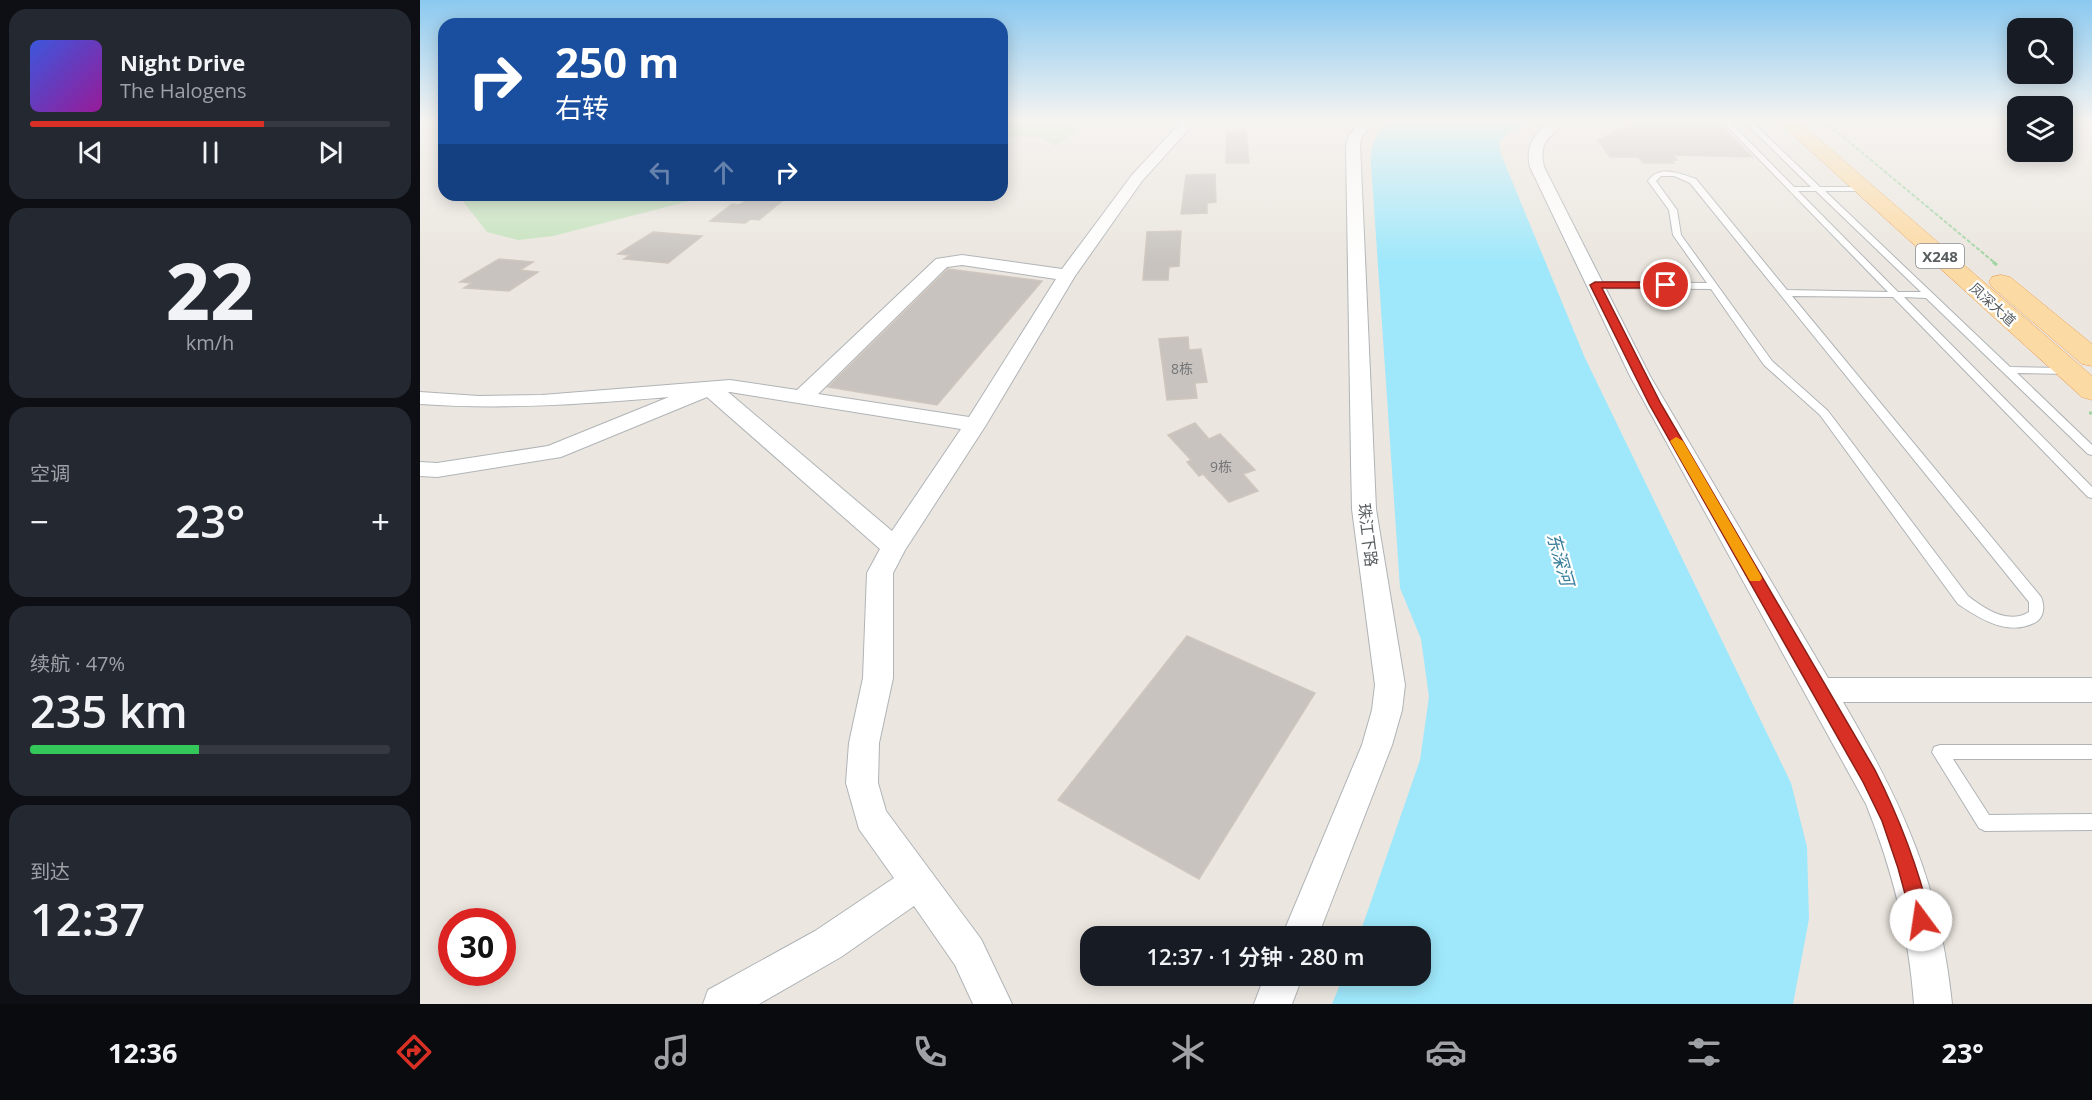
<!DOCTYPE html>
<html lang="zh">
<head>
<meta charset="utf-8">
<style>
  :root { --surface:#171b24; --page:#242831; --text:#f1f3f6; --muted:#9ea1a6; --line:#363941; --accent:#d93025 }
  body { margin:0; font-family:"Open Sans","Noto Sans SC",sans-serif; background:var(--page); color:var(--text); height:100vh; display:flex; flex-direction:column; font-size:22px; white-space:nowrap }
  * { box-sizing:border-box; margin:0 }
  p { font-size:20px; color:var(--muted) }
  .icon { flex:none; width:33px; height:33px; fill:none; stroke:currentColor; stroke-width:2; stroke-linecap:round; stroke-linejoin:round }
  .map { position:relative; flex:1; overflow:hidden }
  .side { display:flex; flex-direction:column; gap:9px; padding:9px; background:#0d0f14; width:420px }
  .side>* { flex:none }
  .hud { position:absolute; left:18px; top:18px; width:570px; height:183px; border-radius:18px; box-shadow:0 3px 15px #0003; background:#1a4fa0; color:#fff; overflow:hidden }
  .buttons { position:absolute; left:1587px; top:18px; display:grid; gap:12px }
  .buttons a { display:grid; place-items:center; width:66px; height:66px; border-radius:12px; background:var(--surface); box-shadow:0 3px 15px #0003; font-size:30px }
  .speed { position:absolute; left:18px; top:908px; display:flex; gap:12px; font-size:30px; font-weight:700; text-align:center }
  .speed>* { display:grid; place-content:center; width:78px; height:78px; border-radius:50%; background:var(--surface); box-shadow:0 3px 15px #0003; line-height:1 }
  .speed .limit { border:9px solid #d22; background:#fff; color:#111 }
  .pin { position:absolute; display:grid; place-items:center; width:51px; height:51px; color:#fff; margin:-26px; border:3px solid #fff; border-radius:50%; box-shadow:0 2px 6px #0007 }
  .me { position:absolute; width:66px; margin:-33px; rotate:346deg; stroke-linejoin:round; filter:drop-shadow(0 0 4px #0008) }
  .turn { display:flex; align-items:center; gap:21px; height:126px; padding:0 18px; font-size:27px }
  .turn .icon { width:78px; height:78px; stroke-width:2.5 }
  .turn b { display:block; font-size:42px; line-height:51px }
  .lanes { display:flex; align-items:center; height:57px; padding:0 18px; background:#0003; justify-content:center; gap:30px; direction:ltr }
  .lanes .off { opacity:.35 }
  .big { font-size:45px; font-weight:600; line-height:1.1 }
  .side .tile { flex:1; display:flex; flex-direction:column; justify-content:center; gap:9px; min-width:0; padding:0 21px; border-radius:18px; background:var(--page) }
  .side .dial { align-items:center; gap:0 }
  .dial b { font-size:78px; line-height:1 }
  .song { display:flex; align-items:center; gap:18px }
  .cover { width:72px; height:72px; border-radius:9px; background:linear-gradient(135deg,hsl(230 70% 55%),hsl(300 70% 35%)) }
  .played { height:6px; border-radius:3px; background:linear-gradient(90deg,var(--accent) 65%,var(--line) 65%) }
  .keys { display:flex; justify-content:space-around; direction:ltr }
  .heat { display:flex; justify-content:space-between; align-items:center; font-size:33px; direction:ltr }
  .charge { height:9px; border-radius:4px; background:linear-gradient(90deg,#34c759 47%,var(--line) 0) }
  .trip { position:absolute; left:660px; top:926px; width:351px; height:60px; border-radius:18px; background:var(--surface); box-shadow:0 3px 15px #0003; font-weight:600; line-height:60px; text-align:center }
  .dock { display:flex; height:96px; justify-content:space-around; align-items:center; background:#090b0e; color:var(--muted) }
  .dock .icon { width:42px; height:42px }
  .dock .selected { color:var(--accent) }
  .dock b { font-size:27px; color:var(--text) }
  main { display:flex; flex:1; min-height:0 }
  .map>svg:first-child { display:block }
  .green { fill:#c4e2bc }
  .water { fill:#9fe8fb }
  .building { fill:#c8c3bf; stroke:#cfc6be; stroke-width:1.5 }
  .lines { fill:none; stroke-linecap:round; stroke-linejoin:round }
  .service-casing { stroke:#b0b4b7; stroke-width:2 }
  .minor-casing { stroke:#b0b4b7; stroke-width:2 }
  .primary-casing { stroke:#eba158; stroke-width:1 }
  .path-far1 { stroke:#a0d4a2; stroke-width:2; stroke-dasharray:4 2; stroke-linecap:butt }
  .path { stroke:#a0d4a2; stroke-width:3; stroke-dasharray:5 2; stroke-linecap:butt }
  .service { fill:#fff; fill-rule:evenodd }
  .minor { fill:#fff; fill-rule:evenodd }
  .primary { fill:#fcdaa4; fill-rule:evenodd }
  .route { fill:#d93025; stroke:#8d1f18; stroke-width:1.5 }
  .slow { fill:#f59e0b }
  .labels { text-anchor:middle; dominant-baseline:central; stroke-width:4.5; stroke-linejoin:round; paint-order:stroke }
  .far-street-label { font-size:14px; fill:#585d60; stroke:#fff }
  .number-label { font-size:14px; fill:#747678 }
  .shield { fill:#fff; stroke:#8a8e90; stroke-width:1.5 }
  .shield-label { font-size:15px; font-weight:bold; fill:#585d60 }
  .street-label { font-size:16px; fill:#585d60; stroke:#fff }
  .water-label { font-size:18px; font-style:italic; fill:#397e9b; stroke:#fff }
</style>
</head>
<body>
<main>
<section class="side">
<div class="tile">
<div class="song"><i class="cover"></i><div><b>Night Drive</b><p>The Halogens</p></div></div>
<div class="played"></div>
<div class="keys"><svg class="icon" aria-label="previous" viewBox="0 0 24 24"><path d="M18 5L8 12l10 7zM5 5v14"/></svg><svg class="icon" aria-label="pause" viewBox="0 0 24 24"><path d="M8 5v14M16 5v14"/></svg><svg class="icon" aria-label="next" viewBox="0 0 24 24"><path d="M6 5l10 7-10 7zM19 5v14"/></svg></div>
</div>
<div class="tile dial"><b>22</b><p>km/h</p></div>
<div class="tile"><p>空调</p>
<div class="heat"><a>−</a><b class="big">23°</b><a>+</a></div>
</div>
<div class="tile"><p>续航 · 47%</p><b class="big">235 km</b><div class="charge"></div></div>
<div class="tile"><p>到达</p><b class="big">12:37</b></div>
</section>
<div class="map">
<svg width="1672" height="1004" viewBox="0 0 1672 1004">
  <rect width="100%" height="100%" fill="#ebe6df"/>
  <!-- green -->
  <path class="green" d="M582 121H644L656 132 635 146 621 137H582Z
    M38 195H293L133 236 98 240 67 232Z"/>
  <!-- water -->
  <path class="water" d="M972 121H1114L1087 134 1079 142 1080 152 1165 358 1371 783 1387 847 1389 919 1373 1004H912L924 975H1000V936H939L1000 760 1009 697 1001 639 980 588 951 163C950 145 956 132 972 121Z"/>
  <!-- building -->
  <path class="building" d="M1216 121H1297L1332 157 1253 155 1257 160H1251L1254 163H1223L1219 157H1190L1178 140Z
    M807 131H826L829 163H806Z
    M795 174 796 202 787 203V213L761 214 766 175Z
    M334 196 366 198 339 220 331 219 325 223 290 221 312 204 319 205Z
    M761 231 759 266 749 267 748 280H723L727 232Z
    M233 232 282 236 248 263 204 259 210 255 198 254Z
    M79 259 113 262 100 270 118 272 89 291 44 288 52 283 40 282Z
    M528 269 622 281 517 405 408 387Z
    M768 337 769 350 781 349 787 382 775 383 777 398 747 400 739 339Z
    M775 423 789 439 800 434 835 470 823 474 838 491 809 502 783 474 779 476 767 462 771 460 748 435Z
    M767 636 895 693 779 879 638 800Z"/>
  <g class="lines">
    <defs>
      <path id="service" d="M1302 121H1309L1374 187H1391L1324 121H1331L1400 187H1446V191H1405L1590 367 1647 368 1652 371 1647 374 1597 373 1672 445V455L1668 454 1506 298 1484 297 1672 487V498L1668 497 1473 297 1372 296 1621 597C1625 606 1624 617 1616 622 1589 637 1560 619 1538 604L1400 415 1344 365 1291 289 1175 288 1171 285 1175 282 1287 283 1253 235 1249 210 1228 181C1239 164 1261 174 1276 179L1367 290 1468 292ZM1241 176H1254L1270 183 1609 602V612C1588 625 1565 609 1548 596L1408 411 1352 361 1261 235 1257 210 1236 181ZM1378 191H1396L1501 292H1478Z
        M1520 745H1672V759H1533L1569 815 1672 814V830L1565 831 1559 828 1512 752 1514 747Z"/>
      <path id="minor" d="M762 121H776L722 181 655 276 566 425 485 550 473 573V678L459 743 458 783 466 811 561 939 592 1004H553L535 965 494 906 421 957 339 1004H283L288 990 395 931 474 878 439 829 426 783 429 743 443 678 447 573 460 549 287 397 141 457 17 477 0 476V462L17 463 128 446 249 397C165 404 85 410 0 404V392L59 396 122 395 310 380 377 390 516 259 542 255 642 269 712 175ZM542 265 636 279 549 417 398 394 527 267ZM308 392H310L541 429 472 531Z
        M941 121H955L942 136 940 144 956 509 985 685 982 710 972 745 898 936H862L942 745 952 710 955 685 932 509 931 462 926 144 929 135Z
        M1130 121H1145C1130 139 1118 140 1124 167L1230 376 1408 678H1672V702H1423C1483 804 1520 885 1532 1004H1494C1489 934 1472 869 1446 804L1210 376 1110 167C1105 146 1114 134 1130 121Z
        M845 975H883L872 1004H834Z"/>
      <path id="primary" d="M1358 121H1378L1672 376V400L1662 397Z
        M1581 275 1590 277 1672 344V366L1662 364 1572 287 1569 282 1572 277Z"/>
    </defs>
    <!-- service casing -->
    <use href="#service" class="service-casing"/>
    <!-- minor casing -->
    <use href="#minor" class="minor-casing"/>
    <!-- primary casing -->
    <use href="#primary" class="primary-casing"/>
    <!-- path-far1 -->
    <path class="path-far1" d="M1404 121 1575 263"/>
    <!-- path -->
    <path class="path" d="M1573 262 1577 265
      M1669 413H1672"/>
    <!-- service -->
    <use href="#service" class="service"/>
    <!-- minor -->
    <use href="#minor" class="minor"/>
    <!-- primary -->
    <use href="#primary" class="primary"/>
  </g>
  <!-- sky -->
  <linearGradient id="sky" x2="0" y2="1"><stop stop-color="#8bc9f0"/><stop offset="0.46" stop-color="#f6f4f1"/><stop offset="1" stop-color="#f6f4f1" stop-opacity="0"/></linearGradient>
  <rect width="1672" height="262" fill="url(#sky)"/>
  <!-- route -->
  <path class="route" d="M1175 282H1246L1251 285 1246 288H1182L1241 404 1455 770C1480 819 1498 867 1511 920L1508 927 1501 930 1494 927 1478 868 1462 821 1443 782 1229 404 1170 285Z"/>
  <!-- slow -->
  <path class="slow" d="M1256 437 1263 441 1340 574 1342 578 1340 581H1330L1250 441Z"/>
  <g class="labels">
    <!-- far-street labels -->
    <g class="far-street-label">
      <text transform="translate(1573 304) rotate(42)">凤深大道</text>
    </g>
    <!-- number labels -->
    <g class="number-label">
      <text x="762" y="368">8栋</text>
      <text x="801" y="466">9栋</text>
    </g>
    <!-- shield labels -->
    <rect class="shield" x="1496" y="244" width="48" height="24" rx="4.5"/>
    <g class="shield-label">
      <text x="1520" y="256">X248</text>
    </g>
    <!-- street labels -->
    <g class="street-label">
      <text transform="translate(948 535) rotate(83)">珠江下路</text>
    </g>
    <!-- water labels -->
    <g class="water-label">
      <text transform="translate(1141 559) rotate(74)">东深河</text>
    </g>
  </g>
</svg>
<div class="buttons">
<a><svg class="icon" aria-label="search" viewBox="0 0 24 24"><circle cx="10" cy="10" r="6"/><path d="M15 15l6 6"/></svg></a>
<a><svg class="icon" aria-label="layers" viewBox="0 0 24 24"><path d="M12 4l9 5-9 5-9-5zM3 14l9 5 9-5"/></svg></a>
</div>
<div class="speed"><div class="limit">30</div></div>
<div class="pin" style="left:1246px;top:285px;background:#d93025"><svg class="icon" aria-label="arrive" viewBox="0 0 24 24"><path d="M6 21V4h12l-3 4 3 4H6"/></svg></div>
<svg class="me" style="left:1501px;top:920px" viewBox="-20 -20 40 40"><circle r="19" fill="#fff"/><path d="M0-13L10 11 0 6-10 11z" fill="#d93025"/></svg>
<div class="trip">12:37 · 1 分钟 · 280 m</div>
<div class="hud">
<div class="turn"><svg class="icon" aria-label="right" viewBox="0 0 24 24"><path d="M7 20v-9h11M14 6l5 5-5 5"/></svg><div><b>250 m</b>右转</div></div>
<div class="lanes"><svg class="icon off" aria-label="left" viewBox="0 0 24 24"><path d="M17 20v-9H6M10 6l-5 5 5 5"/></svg><svg class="icon off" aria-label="ahead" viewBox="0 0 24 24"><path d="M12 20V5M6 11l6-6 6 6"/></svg><svg class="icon" aria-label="right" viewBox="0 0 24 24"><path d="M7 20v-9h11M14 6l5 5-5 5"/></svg></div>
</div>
</div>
</main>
<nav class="dock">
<b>12:36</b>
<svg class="icon selected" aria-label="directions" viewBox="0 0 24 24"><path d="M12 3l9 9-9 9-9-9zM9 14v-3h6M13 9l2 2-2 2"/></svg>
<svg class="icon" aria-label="music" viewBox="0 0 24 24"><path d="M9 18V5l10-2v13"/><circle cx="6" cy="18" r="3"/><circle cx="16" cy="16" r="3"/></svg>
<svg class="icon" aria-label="phone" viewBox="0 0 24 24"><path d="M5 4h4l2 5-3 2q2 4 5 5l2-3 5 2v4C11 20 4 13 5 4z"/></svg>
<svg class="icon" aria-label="climate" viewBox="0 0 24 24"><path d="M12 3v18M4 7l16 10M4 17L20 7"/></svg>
<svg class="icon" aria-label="car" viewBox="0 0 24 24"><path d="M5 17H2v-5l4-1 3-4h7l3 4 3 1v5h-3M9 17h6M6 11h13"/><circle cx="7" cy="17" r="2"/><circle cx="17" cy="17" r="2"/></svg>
<svg class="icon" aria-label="filters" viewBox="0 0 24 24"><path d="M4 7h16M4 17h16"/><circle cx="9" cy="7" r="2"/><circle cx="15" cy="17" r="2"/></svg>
<b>23°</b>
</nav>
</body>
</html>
